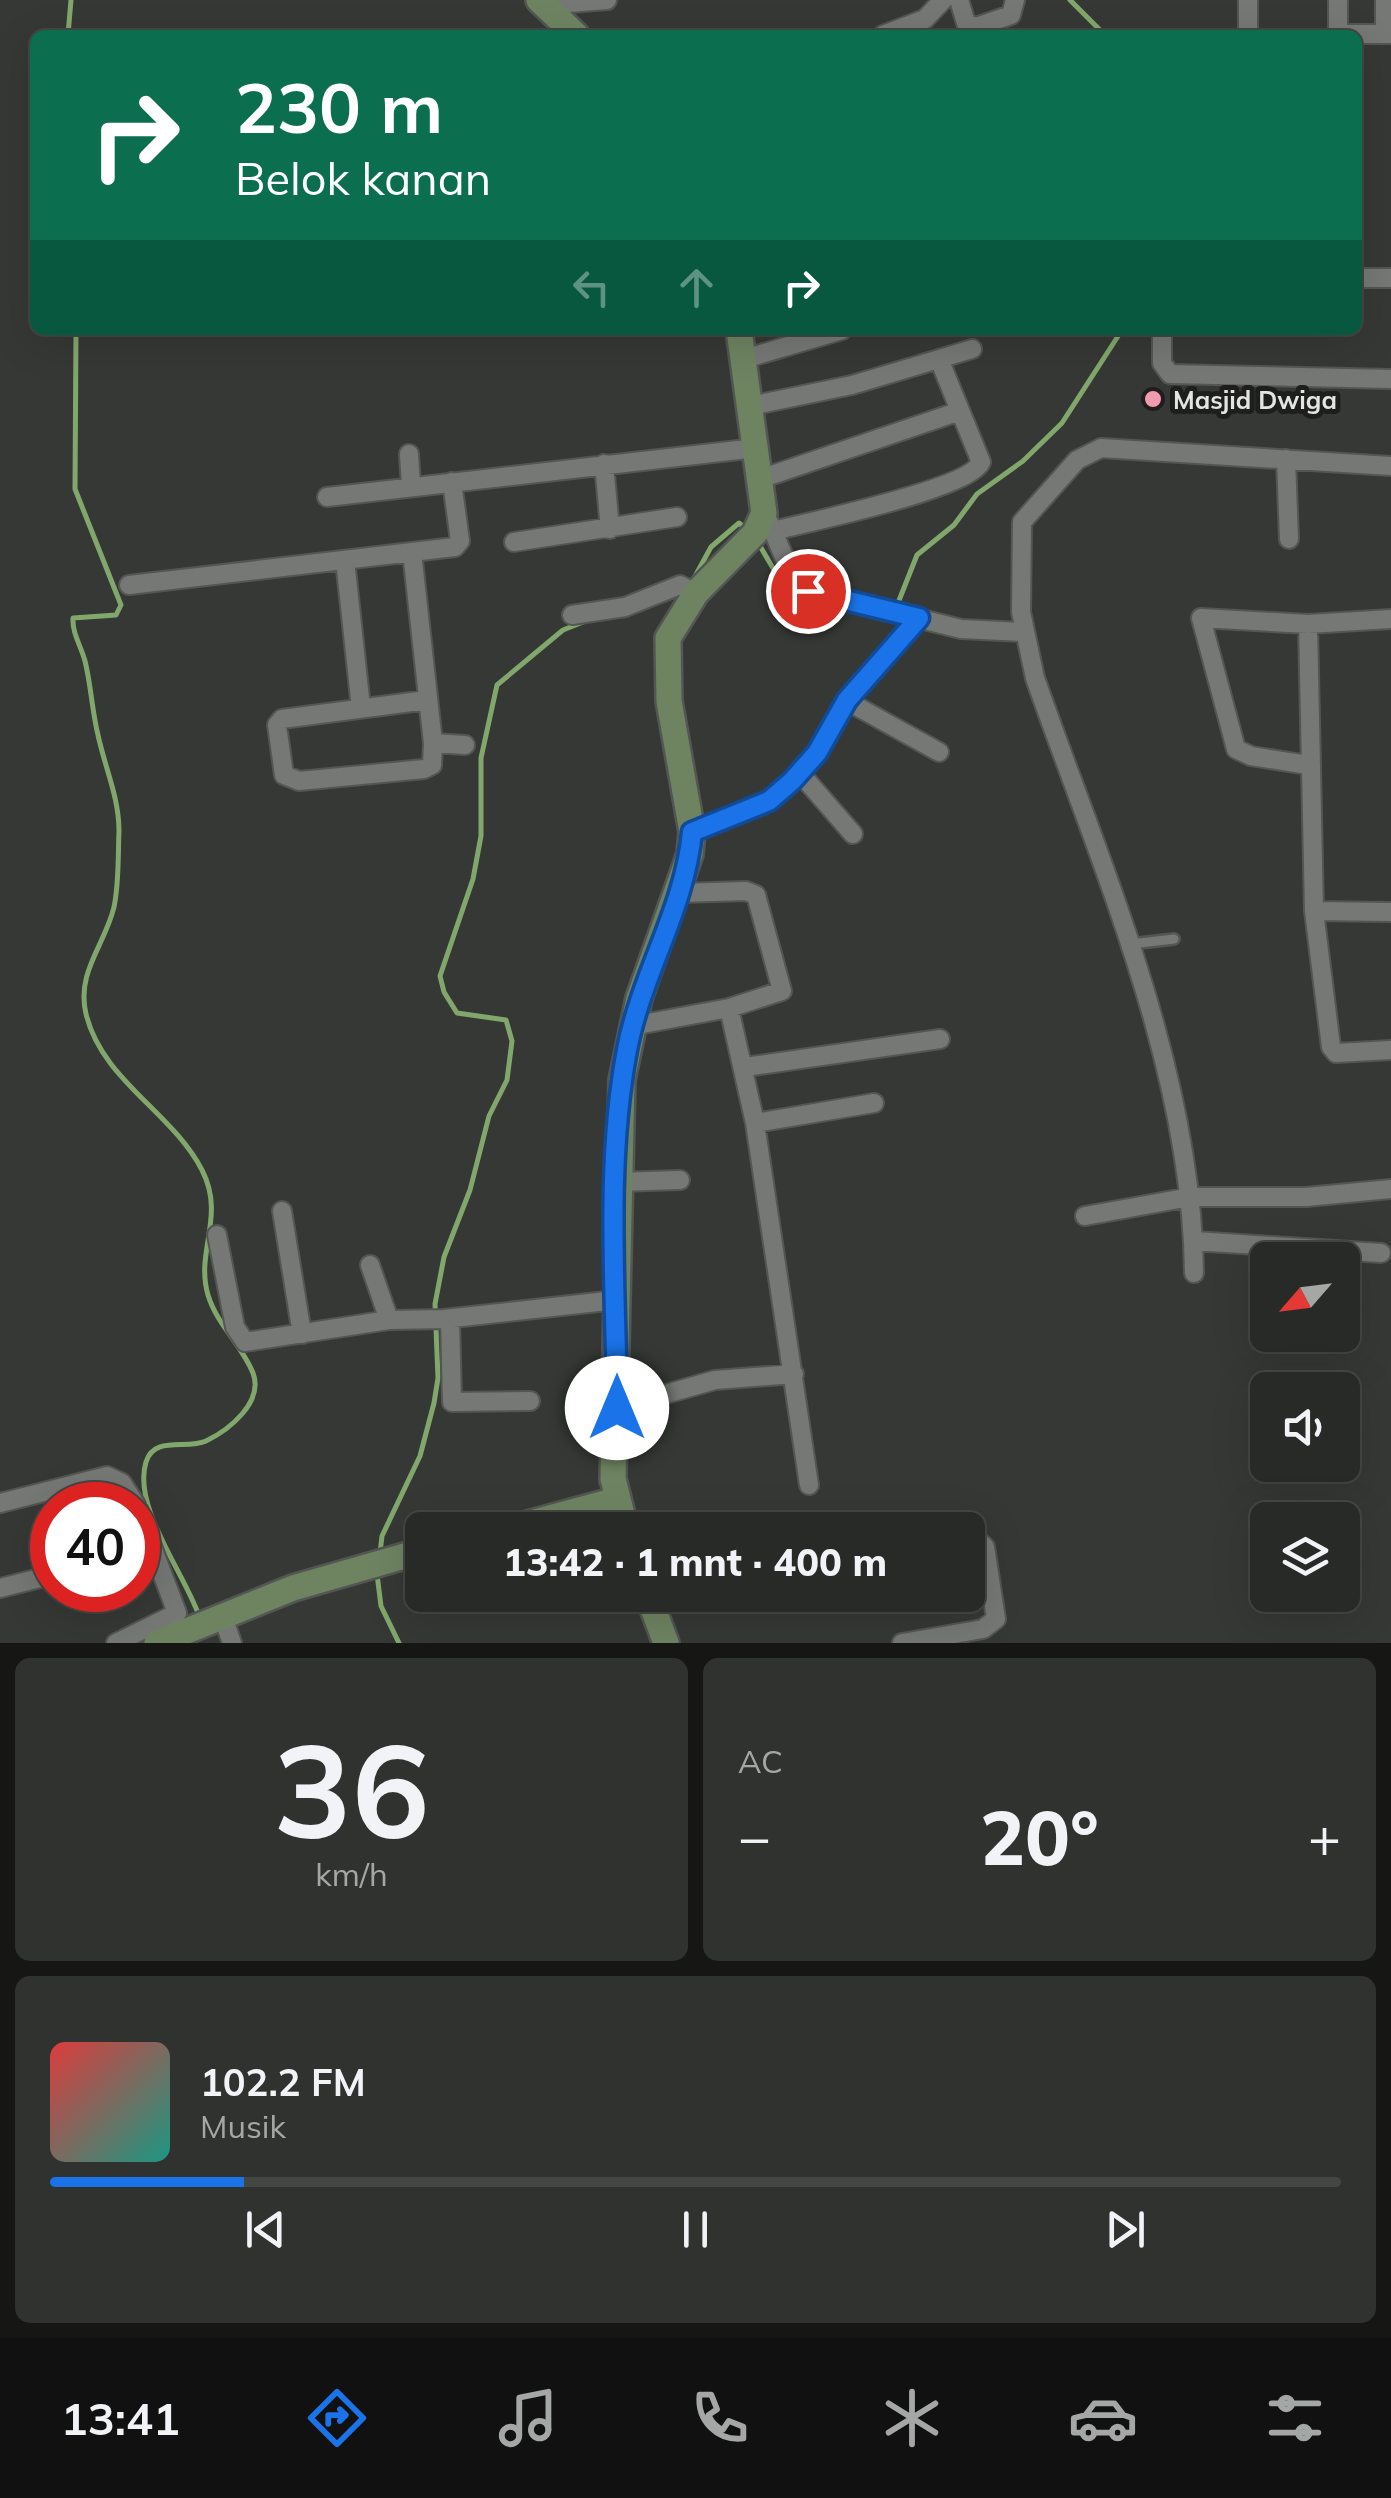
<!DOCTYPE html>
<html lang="id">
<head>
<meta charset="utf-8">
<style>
  :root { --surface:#282a27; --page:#30322f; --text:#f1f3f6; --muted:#a5a7a7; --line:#444644; --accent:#1a73e8 }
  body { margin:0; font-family:Mulish,sans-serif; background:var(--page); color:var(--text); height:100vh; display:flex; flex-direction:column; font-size:38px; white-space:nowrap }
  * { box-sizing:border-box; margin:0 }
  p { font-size:32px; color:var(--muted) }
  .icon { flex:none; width:55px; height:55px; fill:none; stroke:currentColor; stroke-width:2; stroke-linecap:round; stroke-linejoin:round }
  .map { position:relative; height:1643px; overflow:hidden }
  .panel { display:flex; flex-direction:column; gap:15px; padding:15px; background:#161715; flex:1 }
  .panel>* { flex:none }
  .hud { position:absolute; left:30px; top:30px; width:1332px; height:305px; border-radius:15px; box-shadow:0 10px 40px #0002,0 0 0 2px var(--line); background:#0b6e4f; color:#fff; overflow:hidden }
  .needle { width:65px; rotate:242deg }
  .fabs { position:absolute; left:1250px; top:1242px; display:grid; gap:20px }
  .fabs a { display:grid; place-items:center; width:110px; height:110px; border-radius:15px; background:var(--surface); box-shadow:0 10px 40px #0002,0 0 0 2px var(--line); font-size:50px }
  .speed { position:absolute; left:30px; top:1482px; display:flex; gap:20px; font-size:50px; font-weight:700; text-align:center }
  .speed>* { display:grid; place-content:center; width:130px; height:130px; border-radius:50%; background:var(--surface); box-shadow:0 10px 40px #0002,0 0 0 2px var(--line); line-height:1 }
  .speed .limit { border:15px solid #d22; background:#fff; color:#111 }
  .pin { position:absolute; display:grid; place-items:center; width:85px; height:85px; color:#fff; margin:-42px; border:5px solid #fff; border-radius:50%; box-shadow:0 2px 10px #0007 }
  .me { position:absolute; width:110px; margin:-55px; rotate:0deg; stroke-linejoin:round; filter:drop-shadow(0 0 8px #0008) }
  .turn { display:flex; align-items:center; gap:35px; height:210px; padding:0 40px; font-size:45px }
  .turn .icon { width:130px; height:130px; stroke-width:2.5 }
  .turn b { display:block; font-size:70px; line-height:85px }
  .lanes { display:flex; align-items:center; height:95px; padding:0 40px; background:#0003; justify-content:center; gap:50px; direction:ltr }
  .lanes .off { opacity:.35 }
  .big { font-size:75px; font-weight:800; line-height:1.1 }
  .panel .widget { flex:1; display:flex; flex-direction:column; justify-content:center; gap:15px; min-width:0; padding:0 35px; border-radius:15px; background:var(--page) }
  .panel .dial { align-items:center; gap:0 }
  .dial b { font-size:130px; line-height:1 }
  .song { display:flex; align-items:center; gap:30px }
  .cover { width:120px; height:120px; border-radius:15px; background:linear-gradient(135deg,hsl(0 70% 55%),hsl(170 70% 35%)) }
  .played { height:10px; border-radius:5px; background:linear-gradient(90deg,var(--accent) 15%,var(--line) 15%) }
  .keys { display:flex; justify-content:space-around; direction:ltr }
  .heat { display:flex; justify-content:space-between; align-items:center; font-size:55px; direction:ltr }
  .panel .tiles { flex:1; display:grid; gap:15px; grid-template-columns:1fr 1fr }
  .widget:last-child { grid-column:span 2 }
  .trip { position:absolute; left:405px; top:1512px; width:580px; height:100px; border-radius:15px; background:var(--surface); box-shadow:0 10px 40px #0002,0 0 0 2px var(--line); font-weight:800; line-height:100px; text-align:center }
  .tabs { display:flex; height:160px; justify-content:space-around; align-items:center; background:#101110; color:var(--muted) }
  .tabs .icon { width:70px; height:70px }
  .tabs .selected { color:var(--accent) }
  .tabs b { font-size:45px; color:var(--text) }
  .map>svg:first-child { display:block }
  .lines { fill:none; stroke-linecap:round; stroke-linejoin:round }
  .stream { stroke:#82a76c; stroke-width:5 }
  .lane-casing { stroke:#545653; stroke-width:14 }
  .street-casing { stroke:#545653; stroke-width:22 }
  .secondary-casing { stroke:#545653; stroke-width:30 }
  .lane { stroke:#757874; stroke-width:9 }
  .street { stroke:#757874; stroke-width:18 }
  .secondary { stroke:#6e8461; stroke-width:25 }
  .route-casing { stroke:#114b97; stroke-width:25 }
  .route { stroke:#1a73e8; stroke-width:18 }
  .poi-dot { fill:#f29aaf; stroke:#1e1f1d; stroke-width:4 }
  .labels { text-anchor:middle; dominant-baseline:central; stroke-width:10; stroke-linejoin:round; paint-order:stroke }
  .poi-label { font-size:25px; font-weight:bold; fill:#e3e5e2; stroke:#1e1f1d; text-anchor:start }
</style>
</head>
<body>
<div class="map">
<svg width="1391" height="1643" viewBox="0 0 1391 1643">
  <rect width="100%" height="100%" fill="#353834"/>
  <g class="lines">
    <!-- stream -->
    <path class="stream" d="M1070 0 1105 35
      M68 35 71 0
      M76 330 75 489 121 605 116 615 73 618C72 633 81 646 85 661 91 685 92 711 98 735 105 768 119 797 119 831 118 855 119 884 114 907 105 945 76 972 86 1014 102 1080 172 1112 202 1170 226 1217 195 1251 208 1295 217 1325 242 1345 253 1373 264 1402 229 1430 206 1441 187 1450 154 1435 146 1462 132 1507 185 1574 199 1616
      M757 541 780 580 796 589
      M693 580 711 547 739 523 746 529
      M896 608 917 555 954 525 977 494 1023 461 1062 423 1122 330
      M638 610 683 593
      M380 1553 382 1536 420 1456 434 1403 438 1378 435 1304 444 1257 470 1190 489 1116 507 1080 512 1041 506 1020 457 1013 444 992 440 976 473 879 481 836V758L497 685 563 630 588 620
      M377 1574 381 1606 399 1643"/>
    <defs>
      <path id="lane" d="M1131 944 1174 939"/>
      <path id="street" d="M959 0 966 23 976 27 1011 15 1015 0
        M1385 0V34
        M545 5 607 0
        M1338 34H1391
        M883 35 925 19 943 0
        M1248 35V0
        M1338 35V0
        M1358 278H1391
        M1162 330V363L1170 374 1391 379
        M744 359 842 330
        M939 359 972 349
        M750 406 852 385 939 359 981 462C969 489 809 522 773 531
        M409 454 411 486
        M1286 459 1289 539
        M604 464 610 529
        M760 479 960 411
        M327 497 756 448
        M769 522 791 573 808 591 961 629 1023 632
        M514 542 677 517
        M412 552 433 743 432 765 424 769 299 781 284 775 277 725 282 719 427 700
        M345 560 361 708
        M129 585 455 547 460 541 452 482
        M572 615 625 607 680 585 696 593
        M1308 624 1314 911 1331 1047 1336 1053 1391 1050
        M847 701 939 752
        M433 743 465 745
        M1308 765 1251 756 1236 749 1201 618 1308 624 1391 619
        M800 773 853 834
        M692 832 769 801 792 781 817 753 847 701 919 618
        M1314 911 1391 912
        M729 1008 755 1123 809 1485
        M632 1026 729 1008 782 991 756 895 746 891 680 893
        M745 1067 940 1039
        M755 1123 874 1103
        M617 1182 680 1180
        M282 1211 302 1334
        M1085 1216 1190 1197H1306L1391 1189
        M217 1235 235 1327 245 1342 389 1320 444 1319 616 1300
        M1194 1241 1381 1253
        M370 1265 389 1320
        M1194 1273C1192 1070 1101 866 1035 678L1021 612 1022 522 1077 460 1101 448 1391 466
        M450 1319 452 1402 530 1401
        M617 1408 715 1380 794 1374
        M0 1503 107 1476 122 1483 136 1505
        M0 1588 52 1575
        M222 1614 232 1643
        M116 1643 177 1613 138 1509
        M902 1643 983 1629 996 1619 985 1547 979 1542 968 1543"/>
      <path id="secondary" d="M539 0 576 35
        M505 1530 616 1500
        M626 1530 613 1479 622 1080 639 998 690 854 692 832 669 701 668 638 696 593 755 533 764 513 739 330
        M648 1595 666 1643
        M157 1643 293 1588 422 1551"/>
    </defs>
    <!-- lane casing -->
    <use href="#lane" class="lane-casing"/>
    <!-- street casing -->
    <use href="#street" class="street-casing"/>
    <!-- secondary casing -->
    <use href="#secondary" class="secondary-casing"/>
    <!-- lane -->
    <use href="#lane" class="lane"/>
    <!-- street -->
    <use href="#street" class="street"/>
    <!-- secondary -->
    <use href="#secondary" class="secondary"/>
  </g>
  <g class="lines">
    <defs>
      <path id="route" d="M617 1408C616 1291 605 1165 627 1050 641 975 685 908 692 832L769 801 792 781 817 753 847 700 919 618 808 591"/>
    </defs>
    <!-- route casing -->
    <use href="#route" class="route-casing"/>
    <!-- route -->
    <use href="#route" class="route"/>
  </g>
  <!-- markers -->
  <circle class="poi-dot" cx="1153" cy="399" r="10"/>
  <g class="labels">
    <!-- poi labels -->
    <g class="poi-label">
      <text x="1173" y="399">Masjid Dwiga</text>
    </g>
  </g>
</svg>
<div class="fabs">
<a><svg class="needle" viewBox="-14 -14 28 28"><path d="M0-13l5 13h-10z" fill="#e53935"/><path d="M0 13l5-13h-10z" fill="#a5a7a7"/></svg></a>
<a><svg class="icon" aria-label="sound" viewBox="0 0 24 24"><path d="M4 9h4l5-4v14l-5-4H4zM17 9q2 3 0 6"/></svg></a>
<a><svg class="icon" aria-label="layers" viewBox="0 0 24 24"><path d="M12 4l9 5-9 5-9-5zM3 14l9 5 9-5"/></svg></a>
</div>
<div class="speed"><div class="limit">40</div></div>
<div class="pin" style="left:808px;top:591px;background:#d93025"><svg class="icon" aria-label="arrive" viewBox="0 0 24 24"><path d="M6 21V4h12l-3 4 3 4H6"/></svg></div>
<svg class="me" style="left:617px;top:1408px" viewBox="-20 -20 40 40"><circle r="19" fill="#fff"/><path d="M0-13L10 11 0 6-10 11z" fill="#1a73e8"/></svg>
<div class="trip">13:42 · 1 mnt · 400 m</div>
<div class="hud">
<div class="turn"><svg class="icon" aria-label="right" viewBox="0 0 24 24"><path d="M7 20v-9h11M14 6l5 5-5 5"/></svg><div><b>230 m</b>Belok kanan</div></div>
<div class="lanes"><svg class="icon off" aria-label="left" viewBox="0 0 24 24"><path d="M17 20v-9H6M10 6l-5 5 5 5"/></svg><svg class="icon off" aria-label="ahead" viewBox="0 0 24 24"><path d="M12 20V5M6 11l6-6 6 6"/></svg><svg class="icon" aria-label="right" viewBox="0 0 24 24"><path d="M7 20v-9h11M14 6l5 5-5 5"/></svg></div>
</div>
</div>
<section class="panel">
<div class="tiles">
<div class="widget dial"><b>36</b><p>km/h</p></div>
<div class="widget"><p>AC</p>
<div class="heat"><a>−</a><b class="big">20°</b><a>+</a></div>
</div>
<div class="widget">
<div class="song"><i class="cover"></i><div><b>102.2 FM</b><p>Musik</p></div></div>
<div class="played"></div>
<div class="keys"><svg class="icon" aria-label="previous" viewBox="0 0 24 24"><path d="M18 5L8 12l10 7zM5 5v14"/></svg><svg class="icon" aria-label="pause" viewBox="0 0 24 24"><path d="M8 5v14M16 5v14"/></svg><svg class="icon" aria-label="next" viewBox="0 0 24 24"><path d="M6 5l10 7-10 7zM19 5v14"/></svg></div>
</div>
</div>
</section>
<nav class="tabs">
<b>13:41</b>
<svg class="icon selected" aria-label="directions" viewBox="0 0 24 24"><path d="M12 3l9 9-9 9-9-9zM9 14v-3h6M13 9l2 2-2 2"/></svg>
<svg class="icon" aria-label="music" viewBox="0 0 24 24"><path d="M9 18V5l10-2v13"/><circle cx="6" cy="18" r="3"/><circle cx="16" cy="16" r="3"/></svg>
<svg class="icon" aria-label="phone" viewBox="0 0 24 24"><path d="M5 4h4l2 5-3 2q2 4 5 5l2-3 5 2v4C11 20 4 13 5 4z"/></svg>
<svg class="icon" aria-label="climate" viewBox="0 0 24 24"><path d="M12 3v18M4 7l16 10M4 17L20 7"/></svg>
<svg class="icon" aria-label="car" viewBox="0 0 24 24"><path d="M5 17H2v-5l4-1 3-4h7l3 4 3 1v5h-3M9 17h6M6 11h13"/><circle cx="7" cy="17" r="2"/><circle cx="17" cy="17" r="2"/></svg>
<svg class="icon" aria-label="filters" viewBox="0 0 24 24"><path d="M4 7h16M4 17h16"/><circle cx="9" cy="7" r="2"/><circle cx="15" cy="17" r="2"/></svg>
</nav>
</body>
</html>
